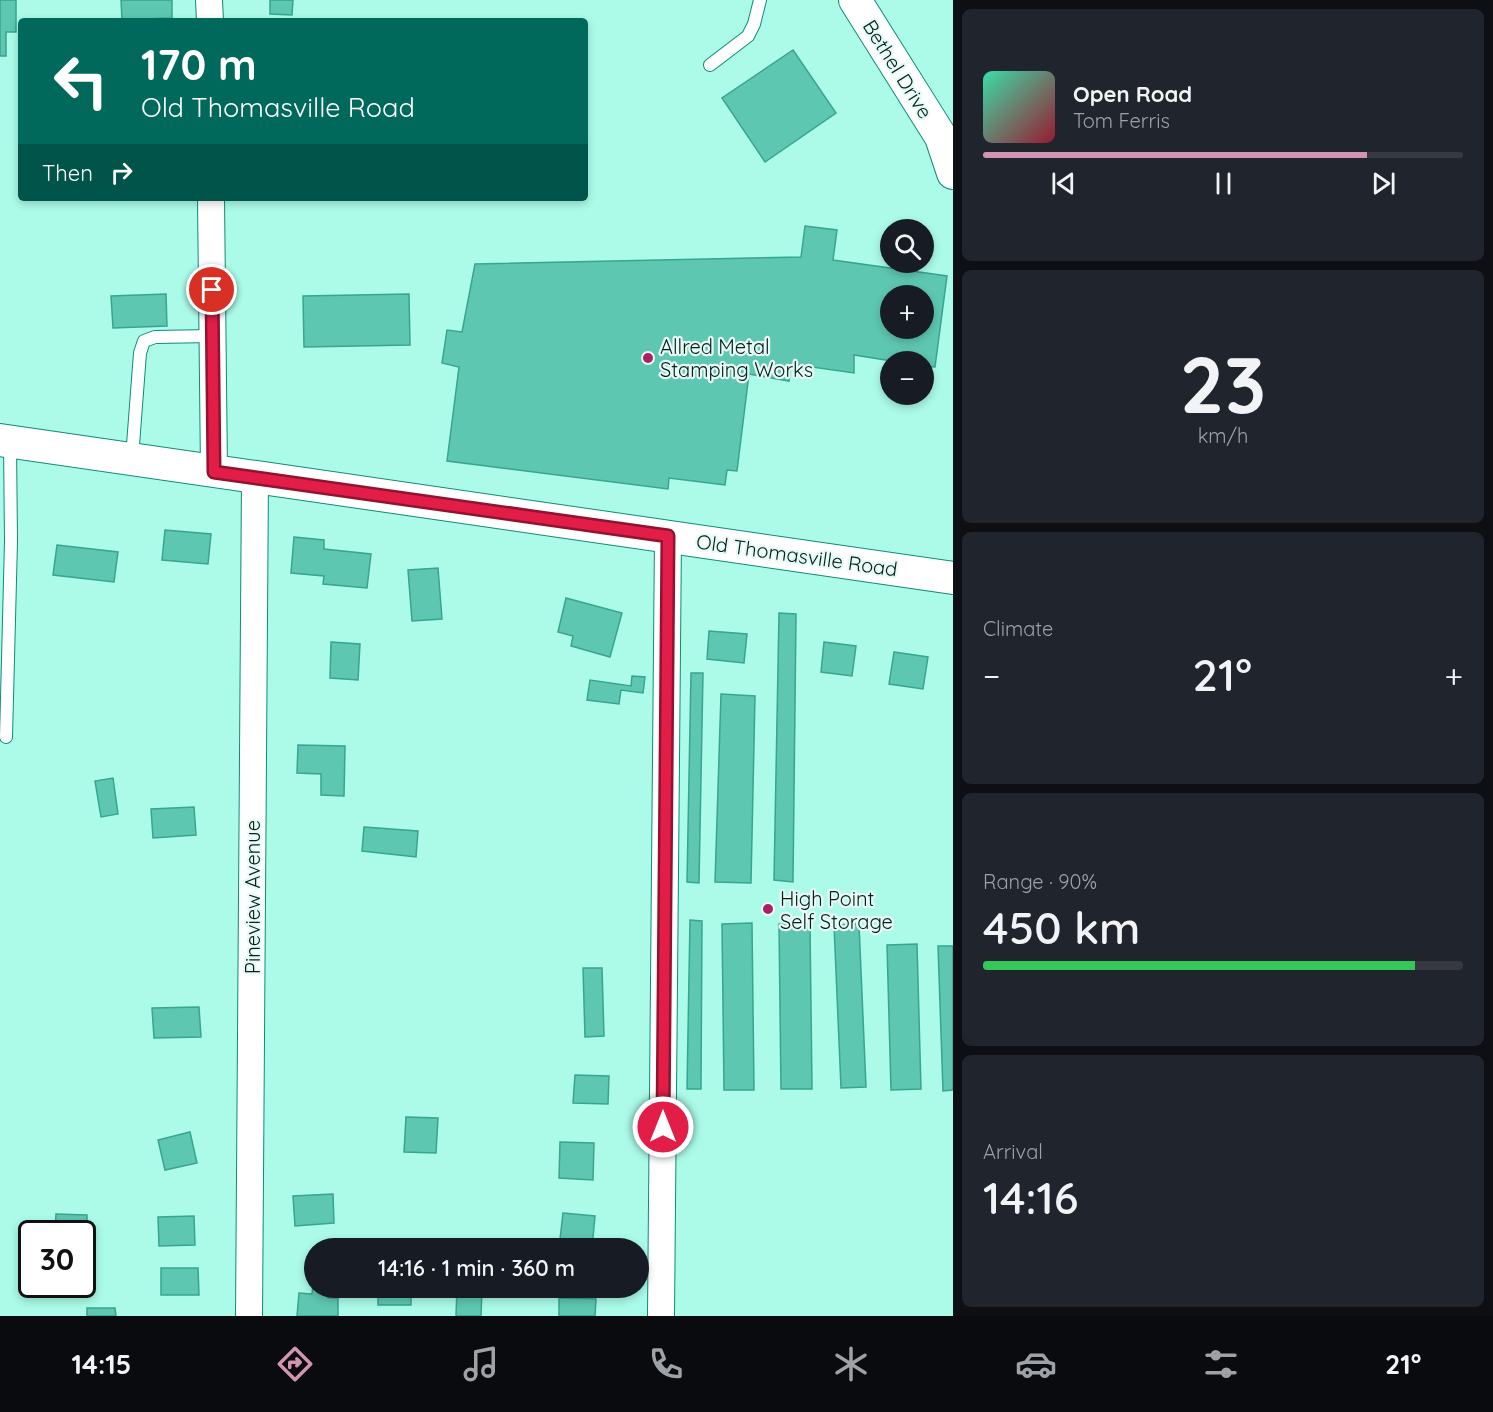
<!DOCTYPE html>
<html lang="en">
<head>
<meta charset="utf-8">
<style>
  :root { --surface:#171b24; --page:#20242c; --text:#f1f3f6; --muted:#9ea1a6; --line:#363941; --accent:#d294b3 }
  body { margin:0; font-family:Quicksand,sans-serif; background:var(--page); color:var(--text); height:100vh; display:flex; flex-direction:column; font-size:22px; white-space:nowrap }
  * { box-sizing:border-box; margin:0 }
  p { font-size:20px; color:var(--muted) }
  .icon { flex:none; width:33px; height:33px; fill:none; stroke:currentColor; stroke-width:2; stroke-linecap:round; stroke-linejoin:round }
  .map { position:relative; flex:1; overflow:hidden }
  .panel { display:flex; flex-direction:column; gap:9px; padding:9px; background:#0d0f14; width:540px }
  .panel>* { flex:none }
  .banner { position:absolute; left:18px; top:18px; width:570px; height:183px; border-radius:6px; box-shadow:0 3px 9px #0003; background:#00695c; color:#fff; overflow:hidden }
  .buttons { position:absolute; left:880px; top:219px; display:grid; gap:12px }
  .buttons a { display:grid; place-items:center; width:54px; height:54px; border-radius:50%; background:var(--surface); box-shadow:0 3px 9px #0003; font-size:30px }
  .speed { position:absolute; left:18px; top:1220px; display:flex; gap:12px; font-size:30px; font-weight:700; text-align:center }
  .speed>* { display:grid; place-content:center; width:78px; height:78px; border-radius:50%; background:var(--surface); box-shadow:0 3px 9px #0003; line-height:1 }
  .speed .limit { border:3px solid #111; border-radius:9px; background:#fff; color:#111 }
  .pin { position:absolute; display:grid; place-items:center; width:51px; height:51px; color:#fff; margin:-26px; border:3px solid #fff; border-radius:50%; box-shadow:0 2px 6px #0007 }
  .me { position:absolute; width:66px; margin:-33px; rotate:0deg; stroke-linejoin:round; filter:drop-shadow(0 0 4px #0008) }
  .turn { display:flex; align-items:center; gap:21px; height:126px; padding:0 24px; font-size:27px }
  .turn .icon { width:78px; height:78px; stroke-width:2.5 }
  .turn b { display:block; font-size:42px; line-height:51px }
  .then { display:flex; align-items:center; height:57px; padding:0 24px; background:#0003; gap:12px; font-size:22px }
  .big { font-size:45px; font-weight:600; line-height:1.1 }
  .panel .widget { flex:1; display:flex; flex-direction:column; justify-content:center; gap:9px; min-width:0; padding:0 21px; border-radius:9px; background:var(--page) }
  .panel .dial { align-items:center; gap:0 }
  .dial b { font-size:78px; line-height:1 }
  .song { display:flex; align-items:center; gap:18px }
  .cover { width:72px; height:72px; border-radius:9px; background:linear-gradient(135deg,hsl(160 70% 55%),hsl(350 70% 35%)) }
  .played { height:6px; border-radius:3px; background:linear-gradient(90deg,var(--accent) 80%,var(--line) 80%) }
  .keys { display:flex; justify-content:space-around; direction:ltr }
  .heat { display:flex; justify-content:space-between; align-items:center; font-size:33px; direction:ltr }
  .charge { height:9px; border-radius:4px; background:linear-gradient(90deg,#34c759 90%,var(--line) 0) }
  .trip { position:absolute; left:304px; top:1238px; width:345px; height:60px; border-radius:30px; background:var(--surface); box-shadow:0 3px 9px #0003; font-weight:600; line-height:60px; text-align:center }
  .menu { display:flex; height:96px; justify-content:space-around; align-items:center; background:#090b0e; color:var(--muted) }
  .menu .icon { width:42px; height:42px }
  .menu .active { color:var(--accent) }
  .menu b { font-size:27px; color:var(--text) }
  main { display:flex; flex:1; min-height:0 }
  .map>svg:first-child { display:block }
  .building { fill:#5ec7b1; stroke:#37a590; stroke-width:1.5; fill-rule:evenodd }
  .lines { fill:none; stroke-linecap:round; stroke-linejoin:round }
  .service-casing { stroke:#0c8c78; stroke-width:14 }
  .minor-casing { stroke:#0c8c78; stroke-width:28 }
  .tertiary-casing { stroke:#0c8c78; stroke-width:34 }
  .service { stroke:#fff; stroke-width:12 }
  .minor { stroke:#fff; stroke-width:26 }
  .tertiary { stroke:#fff; stroke-width:32 }
  .route-casing { stroke:#92132f; stroke-width:15 }
  .route { stroke:#e11d48; stroke-width:10 }
  .poi-dot { fill:#ab2062; stroke:#e8faf5; stroke-width:2 }
  .labels { text-anchor:middle; dominant-baseline:central; stroke-width:4.5; stroke-linejoin:round; paint-order:stroke }
  .street-label { font-size:20px; fill:#00201a; stroke:#e8faf5 }
  .poi-label { font-size:20px; fill:#00201a; stroke:#e8faf5; text-anchor:start }
</style>
</head>
<body>
<main>
<div class="map">
<svg width="953" height="1316" viewBox="0 0 953 1316">
  <rect width="100%" height="100%" fill="#abfbe8"/>
  <!-- building -->
  <path class="building" d="M0 0H16V32H6V56H0Z
    M121 0H172V18L122 20Z
    M270 0H293L292 15 270 14Z
    M793 50 836 113 765 162 722 98Z
    M805 226 837 230 833 260 947 276 935 367 924 366V362H898L854 355V373L791 364 789 381 749 374 737 471 727 470 725 485 669 478 668 489 447 461 459 367 442 363 447 330 462 332 475 264 801 257ZM891 296H924V328H891Z
    M166 294 167 326 113 328 111 296Z
    M409 294 410 345 304 347 303 296Z
    M165 530 211 534 208 564 162 560Z
    M294 537 324 540V549L371 554 367 588 323 584 324 576 291 573Z
    M57 545 118 552 114 582 53 575Z
    M438 568 442 619 412 621 408 570Z
    M566 598 622 613 610 657 571 646 573 636 558 632Z
    M779 613 796 614 793 882 774 880Z
    M709 631 747 634 744 663 707 659Z
    M331 642 360 644 358 680 330 678Z
    M824 642 856 646 852 676 821 672Z
    M894 652 928 657 923 689 889 684Z
    M691 673H703L699 883 687 882Z
    M632 676 645 677 643 693 621 690 619 704 587 700 590 680 631 686Z
    M721 694 755 696 751 883 715 882Z
    M298 745 345 746 344 796 321 795V774L297 773Z
    M113 778 118 814 101 817 95 781Z
    M194 807 196 835 153 838 151 809Z
    M364 827 418 831 416 857 362 851Z
    M690 920 702 921 701 1089H687Z
    M752 923 754 1090H724L722 924Z
    M779 924H810L812 1089H781Z
    M859 924 866 1087 841 1088 834 925Z
    M917 944 921 1089 891 1090 887 945Z
    M938 946H953V1090L943 1091Z
    M583 968H602L604 1036 585 1037Z
    M199 1007 201 1037 154 1038 152 1008Z
    M575 1075 609 1076 608 1104 573 1103Z
    M406 1117 438 1118 436 1153 404 1152Z
    M190 1132 197 1163 165 1170 158 1140Z
    M560 1142 594 1143 593 1180 559 1178Z
    M333 1194 334 1223 295 1226 293 1196Z
    M563 1213 595 1216 592 1248H559Z
    M56 1214 87 1215V1245H82V1233H55Z
    M194 1216 195 1245 159 1246 158 1217Z
    M161 1268H198L199 1295H161Z
    M313 1283H315V1287H328V1298H338V1316H297L299 1293 312 1294Z
    M378 1287H411V1305H378Z
    M457 1287H506V1289H482L481 1316H456Z
    M559 1298 596 1299 595 1316H559Z
    M87 1308H115L116 1316H87Z"/>
  <g class="lines">
    <defs>
      <path id="service" d="M710 65 748 36 754 24 760 0
        M132 458 140 353 144 341 155 337 212 336
        M6 737 11 541 10 443"/>
      <path id="minor" d="M209 0 210 21
        M211 198 214 472
        M249 1316 255 478
        M661 1316 668 536"/>
      <path id="tertiary" d="M855 0 941 137 953 173
        M0 440 953 578"/>
    </defs>
    <!-- service casing -->
    <use href="#service" class="service-casing"/>
    <!-- minor casing -->
    <use href="#minor" class="minor-casing"/>
    <!-- tertiary casing -->
    <use href="#tertiary" class="tertiary-casing"/>
    <!-- service -->
    <use href="#service" class="service"/>
    <!-- minor -->
    <use href="#minor" class="minor"/>
    <!-- tertiary -->
    <use href="#tertiary" class="tertiary"/>
  </g>
  <g class="lines">
    <defs>
      <path id="route" d="M212 290 214 472 668 536 663 1127"/>
    </defs>
    <!-- route casing -->
    <use href="#route" class="route-casing"/>
    <!-- route -->
    <use href="#route" class="route"/>
  </g>
  <!-- markers -->
  <g class="poi-dot">
    <circle cx="648" cy="358" r="6"/>
    <circle cx="768" cy="909" r="6"/>
  </g>
  <g class="labels">
    <!-- street labels -->
    <g class="street-label">
      <text transform="translate(898 69) rotate(58)">Bethel Drive</text>
      <text transform="translate(797 555) rotate(8)">Old Thomasville Road</text>
      <text transform="translate(252 897) rotate(-90)">Pineview Avenue</text>
    </g>
    <!-- poi labels -->
    <g class="poi-label">
      <text x="660" y="346">Allred Metal<tspan x="660" dy="23">Stamping Works</tspan></text>
      <text x="780" y="898">High Point<tspan x="780" dy="23">Self Storage</tspan></text>
    </g>
  </g>
</svg>
<div class="buttons">
<a><svg class="icon" aria-label="search" viewBox="0 0 24 24"><circle cx="10" cy="10" r="6"/><path d="M15 15l6 6"/></svg></a>
<a>+</a>
<a>−</a>
</div>
<div class="speed"><div class="limit">30</div></div>
<div class="pin" style="left:212px;top:290px;background:#d93025"><svg class="icon" aria-label="arrive" viewBox="0 0 24 24"><path d="M6 21V4h12l-3 4 3 4H6"/></svg></div>
<svg class="me" style="left:663px;top:1127px" viewBox="-20 -20 40 40"><circle r="17" fill="#e11d48" stroke="#fff" stroke-width="3"/><path d="M0-11L8 9 0 5-8 9z" fill="#fff"/></svg>
<div class="trip">14:16 · 1 min · 360 m</div>
<div class="banner">
<div class="turn"><svg class="icon" aria-label="left" viewBox="0 0 24 24"><path d="M17 20v-9H6M10 6l-5 5 5 5"/></svg><div><b>170 m</b>Old Thomasville Road</div></div>
<div class="then">Then<svg class="icon" aria-label="right" viewBox="0 0 24 24"><path d="M7 20v-9h11M14 6l5 5-5 5"/></svg></div>
</div>
</div>
<section class="panel">
<div class="widget">
<div class="song"><i class="cover"></i><div><b>Open Road</b><p>Tom Ferris</p></div></div>
<div class="played"></div>
<div class="keys"><svg class="icon" aria-label="previous" viewBox="0 0 24 24"><path d="M18 5L8 12l10 7zM5 5v14"/></svg><svg class="icon" aria-label="pause" viewBox="0 0 24 24"><path d="M8 5v14M16 5v14"/></svg><svg class="icon" aria-label="next" viewBox="0 0 24 24"><path d="M6 5l10 7-10 7zM19 5v14"/></svg></div>
</div>
<div class="widget dial"><b>23</b><p>km/h</p></div>
<div class="widget"><p>Climate</p>
<div class="heat"><a>−</a><b class="big">21°</b><a>+</a></div>
</div>
<div class="widget"><p>Range · 90%</p><b class="big">450 km</b><div class="charge"></div></div>
<div class="widget"><p>Arrival</p><b class="big">14:16</b></div>
</section>
</main>
<nav class="menu">
<b>14:15</b>
<svg class="icon active" aria-label="directions" viewBox="0 0 24 24"><path d="M12 3l9 9-9 9-9-9zM9 14v-3h6M13 9l2 2-2 2"/></svg>
<svg class="icon" aria-label="music" viewBox="0 0 24 24"><path d="M9 18V5l10-2v13"/><circle cx="6" cy="18" r="3"/><circle cx="16" cy="16" r="3"/></svg>
<svg class="icon" aria-label="phone" viewBox="0 0 24 24"><path d="M5 4h4l2 5-3 2q2 4 5 5l2-3 5 2v4C11 20 4 13 5 4z"/></svg>
<svg class="icon" aria-label="climate" viewBox="0 0 24 24"><path d="M12 3v18M4 7l16 10M4 17L20 7"/></svg>
<svg class="icon" aria-label="car" viewBox="0 0 24 24"><path d="M5 17H2v-5l4-1 3-4h7l3 4 3 1v5h-3M9 17h6M6 11h13"/><circle cx="7" cy="17" r="2"/><circle cx="17" cy="17" r="2"/></svg>
<svg class="icon" aria-label="filters" viewBox="0 0 24 24"><path d="M4 7h16M4 17h16"/><circle cx="9" cy="7" r="2"/><circle cx="15" cy="17" r="2"/></svg>
<b>21°</b>
</nav>
</body>
</html>
